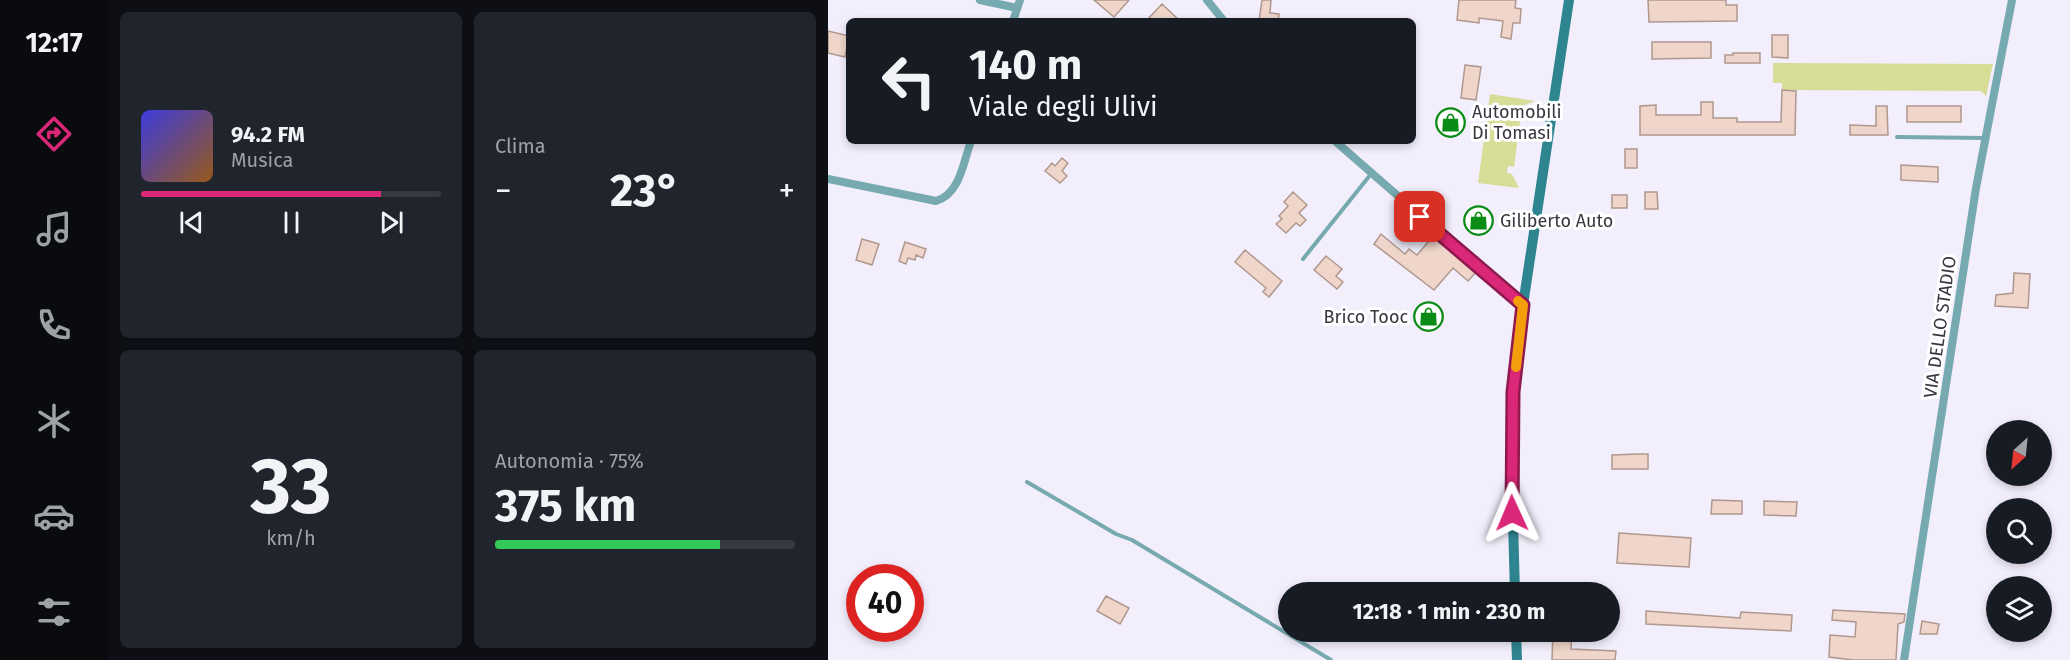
<!DOCTYPE html>
<html lang="it">
<head>
<meta charset="utf-8">
<style>
  :root { --surface:#171b24; --page:#20242c; --text:#f1f3f6; --muted:#9ea1a6; --line:#363941; --accent:#db2777 }
  body { margin:0; font-family:"Fira Sans",sans-serif; background:var(--page); color:var(--text); height:100vh; display:flex; flex-direction:column; font-size:22px; white-space:nowrap }
  * { box-sizing:border-box; margin:0 }
  p { font-size:20px; color:var(--muted) }
  .icon { flex:none; width:33px; height:33px; fill:none; stroke:currentColor; stroke-width:2; stroke-linecap:round; stroke-linejoin:round }
  .map { position:relative; flex:1; overflow:hidden }
  .sheet { display:flex; flex-direction:column; gap:12px; padding:12px; background:#0d0f14; width:720px }
  .sheet>* { flex:none }
  .hud { position:absolute; left:18px; top:18px; width:570px; height:126px; border-radius:9px; box-shadow:0 3px 9px #0003; background:#171b24; color:var(--text); overflow:hidden }
  .needle { width:39px; rotate:207deg }
  .controls { position:absolute; left:1158px; top:420px; display:grid; gap:12px }
  .controls a { display:grid; place-items:center; width:66px; height:66px; border-radius:50%; background:var(--surface); box-shadow:0 3px 9px #0003; font-size:30px }
  .speed { position:absolute; left:18px; top:564px; display:flex; gap:12px; font-size:30px; font-weight:700; text-align:center }
  .speed>* { display:grid; place-content:center; width:78px; height:78px; border-radius:50%; background:var(--surface); box-shadow:0 3px 9px #0003; line-height:1 }
  .speed .limit { border:9px solid #d22; background:#fff; color:#111 }
  .pin { position:absolute; display:grid; place-items:center; width:51px; height:51px; color:#fff; margin:-26px; border-radius:12px; box-shadow:0 3px 9px #0006 }
  .me { position:absolute; width:66px; margin:-33px; rotate:359deg; stroke-linejoin:round; filter:drop-shadow(0 0 4px #0008) }
  .turn { display:flex; align-items:center; gap:21px; height:126px; padding:0 24px; font-size:27px }
  .turn .icon { width:78px; height:78px; stroke-width:2.5 }
  .turn b { display:block; font-size:42px; line-height:51px }
  .big { font-size:45px; font-weight:700; line-height:1.1 }
  .sheet .tile { flex:1; display:flex; flex-direction:column; justify-content:center; gap:9px; min-width:0; padding:0 21px; border-radius:9px; background:var(--page) }
  .sheet .dial { align-items:center; gap:0 }
  .dial b { font-size:78px; line-height:1 }
  .song { display:flex; align-items:center; gap:18px }
  .cover { width:72px; height:72px; border-radius:9px; background:linear-gradient(135deg,hsl(240 70% 55%),hsl(30 70% 35%)) }
  .played { height:6px; border-radius:3px; background:linear-gradient(90deg,var(--accent) 80%,var(--line) 80%) }
  .keys { display:flex; justify-content:space-around; direction:ltr }
  .heat { display:flex; justify-content:space-between; align-items:center; font-size:33px; direction:ltr }
  .charge { height:9px; border-radius:4px; background:linear-gradient(90deg,#34c759 75%,var(--line) 0) }
  .sheet .tiles { flex:1; display:grid; gap:12px; grid-template-columns:repeat(2,1fr) }
  .trip { position:absolute; left:450px; top:582px; width:342px; height:60px; border-radius:30px; background:var(--surface); box-shadow:0 3px 9px #0003; font-weight:700; line-height:60px; text-align:center }
  main { display:flex; flex:1; min-height:0 }
  .dock { display:flex; flex-direction:column; width:108px; justify-content:space-around; align-items:center; background:#090b0e; color:var(--muted) }
  .dock .icon { width:42px; height:42px }
  .dock .selected { color:var(--accent) }
  .dock b { font-size:27px; color:var(--text) }
  .map>svg:first-child { display:block }
  .green { fill:#d7dc97 }
  .building { fill:#efd5ca; stroke:#b0988e; stroke-width:1.5 }
  .lines { fill:none; stroke-linecap:round; stroke-linejoin:round }
  .lane { stroke:#76a9b0; stroke-width:4 }
  .street { stroke:#76a9b0; stroke-width:8 }
  .secondary { stroke:#2e8590; stroke-width:10 }
  .route-casing { stroke:#8e194d; stroke-width:15 }
  .route { stroke:#db2777; stroke-width:10 }
  .slow { stroke:#f59e0b; stroke-width:10 }
  .labels { text-anchor:middle; dominant-baseline:central; stroke-width:6; stroke-linejoin:round; paint-order:stroke }
  .poi-label { font-size:18px; fill:#3a3640; stroke:#fff; text-anchor:start }
  .street-label { font-size:18px; fill:#3a3640; stroke:#fff }
</style>
</head>
<body>
<main>
<nav class="dock">
<b>12:17</b>
<svg class="icon selected" aria-label="directions" viewBox="0 0 24 24"><path d="M12 3l9 9-9 9-9-9zM9 14v-3h6M13 9l2 2-2 2"/></svg>
<svg class="icon" aria-label="music" viewBox="0 0 24 24"><path d="M9 18V5l10-2v13"/><circle cx="6" cy="18" r="3"/><circle cx="16" cy="16" r="3"/></svg>
<svg class="icon" aria-label="phone" viewBox="0 0 24 24"><path d="M5 4h4l2 5-3 2q2 4 5 5l2-3 5 2v4C11 20 4 13 5 4z"/></svg>
<svg class="icon" aria-label="climate" viewBox="0 0 24 24"><path d="M12 3v18M4 7l16 10M4 17L20 7"/></svg>
<svg class="icon" aria-label="car" viewBox="0 0 24 24"><path d="M5 17H2v-5l4-1 3-4h7l3 4 3 1v5h-3M9 17h6M6 11h13"/><circle cx="7" cy="17" r="2"/><circle cx="17" cy="17" r="2"/></svg>
<svg class="icon" aria-label="filters" viewBox="0 0 24 24"><path d="M4 7h16M4 17h16"/><circle cx="9" cy="7" r="2"/><circle cx="15" cy="17" r="2"/></svg>
</nav>
<section class="sheet">
<div class="tiles">
<div class="tile">
<div class="song"><i class="cover"></i><div><b>94.2 FM</b><p>Musica</p></div></div>
<div class="played"></div>
<div class="keys"><svg class="icon" aria-label="previous" viewBox="0 0 24 24"><path d="M18 5L8 12l10 7zM5 5v14"/></svg><svg class="icon" aria-label="pause" viewBox="0 0 24 24"><path d="M8 5v14M16 5v14"/></svg><svg class="icon" aria-label="next" viewBox="0 0 24 24"><path d="M6 5l10 7-10 7zM19 5v14"/></svg></div>
</div>
<div class="tile"><p>Clima</p>
<div class="heat"><a>−</a><b class="big">23°</b><a>+</a></div>
</div>
<div class="tile dial"><b>33</b><p>km/h</p></div>
<div class="tile"><p>Autonomia · 75%</p><b class="big">375 km</b><div class="charge"></div></div>
</div>
</section>
<div class="map">
<svg width="1242" height="660" viewBox="0 0 1242 660">
  <rect width="100%" height="100%" fill="#f2eefc"/>
  <!-- green -->
  <path class="green" d="M945 63 1165 64 1158 96 1153 91 954 90V83H945Z
    M662 94 707 101 694 106 686 167 680 166 679 173 684 174 691 188 650 183Z"/>
  <!-- building -->
  <path class="building" d="M266 0H301L286 17Z
    M434 0H443L442 13 451 14 450 21H431Z
    M631 0H688L687 8 693 9 692 23H685L683 39 673 37 675 21 651 18V23L629 20Z
    M820 0H898V5H909V21L821 22Z
    M334 4 352 21H318Z
    M0 31 21 36 17 57 0 53Z
    M944 35H960V58L944 57Z
    M824 42H883V58L824 59Z
    M905 53H932V63H897V55H905Z
    M637 65 653 67 648 100 633 98Z
    M954 90 968 91 967 135H812V106L828 105V115H873V102H885V118H909V122H953Z
    M1048 106H1059L1060 135H1022V125L1048 126Z
    M1079 106H1133V122H1079Z
    M797 149H809V168H797Z
    M234 158 240 163 234 171 239 176 232 183 217 171 224 163 227 166Z
    M1073 165 1110 167V182L1073 180Z
    M465 192 479 205 471 213 478 220 472 226 468 223 458 233 448 224 454 219 451 216 460 206 456 202Z
    M817 192H829L830 209H817Z
    M784 195H799V208H784Z
    M553 234 577 254 581 249 589 255 606 235 648 272 640 281 625 268 606 290 546 244Z
    M34 239 51 244 44 265 28 260Z
    M77 242 98 249 95 258 88 255 87 260 80 258 78 264 71 261Z
    M417 250 454 281 441 297 435 292 438 288 407 262Z
    M498 256 514 269 508 276 515 282 509 289 486 270Z
    M1186 273 1202 274 1200 308 1167 306 1168 295 1185 293Z
    M811 454H820V469H784V455Z
    M884 500 914 501V514H883Z
    M936 501 969 502 968 516 936 515Z
    M791 533 863 538 861 567 789 563Z
    M278 596 301 608 292 624 269 611Z
    M1005 610 1077 614 1076 622 1070 624 1068 660H1025L1001 657 1002 635 1027 637 1028 622 1004 620Z
    M818 611 912 618 913 612 964 615 963 631 818 624Z
    M1094 621 1111 624 1109 634H1092Z
    M725 632H744L743 649 788 651 787 660H724Z"/>
  <g class="lines">
    <!-- lane -->
    <path class="lane" d="M1069 137 1157 138
      M475 259 543 174
      M199 482 288 534 304 540 503 660"/>
    <!-- street -->
    <path class="street" d="M152 0 189 8
      M379 0 396 21
      M185 21 192 0
      M507 141 695 305
      M0 179 108 201C132 194 135 163 143 141
      M1076 660 1148 188 1184 0"/>
    <!-- secondary -->
    <path class="secondary" d="M687 592 683 452 685 392 695 305 741 0
      M688 632 689 660"/>
  </g>
  <g class="lines">
    <defs>
      <path id="route" d="M592 217 695 305 685 392 684 513"/>
    </defs>
    <!-- route casing -->
    <use href="#route" class="route-casing"/>
    <!-- route -->
    <use href="#route" class="route"/>
    <!-- slow -->
    <path class="slow" d="M688 367 695 305 690 301"/>
  </g>
  <!-- icons -->
  <defs>
    <symbol id="shop-ring" viewBox="-11 -11 22 22"><circle r="9.5" fill="#fff" stroke="#0a8b15" stroke-width="1.5"/><path d="M-5-2.5h2.3a2.7 3.5 0 0 1 5.4 0H5L5.5 6h-11ZM-1.5-2.5h3a1.5 2.3 0 0 0-3 0Z" fill="#0a8b15"/></symbol>
  </defs>
  <g fill-rule="evenodd">
    <use href="#shop-ring" x="606" y="106" width="33" height="33"/>
    <use href="#shop-ring" x="634" y="204" width="33" height="33"/>
    <use href="#shop-ring" x="584" y="300" width="33" height="33"/>
  </g>
  <g class="labels">
    <!-- poi labels -->
    <g class="poi-label">
      <text x="644" y="112">Automobili<tspan x="644" dy="21">Di Tomasi</tspan></text>
      <text x="672" y="221">Giliberto Auto</text>
      <text x="580" y="317" text-anchor="end">Brico Tooc</text>
    </g>
    <!-- street labels -->
    <g class="street-label">
      <text transform="translate(1112 327) rotate(-82)">VIA DELLO STADIO</text>
    </g>
  </g>
</svg>
<div class="controls">
<a><svg class="needle" viewBox="-14 -14 28 28"><path d="M0-13l5 13h-10z" fill="#e53935"/><path d="M0 13l5-13h-10z" fill="#9ea1a6"/></svg></a>
<a><svg class="icon" aria-label="search" viewBox="0 0 24 24"><circle cx="10" cy="10" r="6"/><path d="M15 15l6 6"/></svg></a>
<a><svg class="icon" aria-label="layers" viewBox="0 0 24 24"><path d="M12 4l9 5-9 5-9-5zM3 14l9 5 9-5"/></svg></a>
</div>
<div class="speed"><div class="limit">40</div></div>
<div class="pin" style="left:592px;top:217px;background:#d93025"><svg class="icon" aria-label="arrive" viewBox="0 0 24 24"><path d="M6 21V4h12l-3 4 3 4H6"/></svg></div>
<svg class="me" style="left:684px;top:513px" viewBox="-20 -20 40 40"><path d="M0-17L14 15 0 8-14 15z" fill="#db2777" stroke="#fff" stroke-width="4"/></svg>
<div class="trip">12:18 · 1 min · 230 m</div>
<div class="hud">
<div class="turn"><svg class="icon" aria-label="left" viewBox="0 0 24 24"><path d="M17 20v-9H6M10 6l-5 5 5 5"/></svg><div><b>140 m</b>Viale degli Ulivi</div></div>
</div>
</div>
</main>
</body>
</html>
